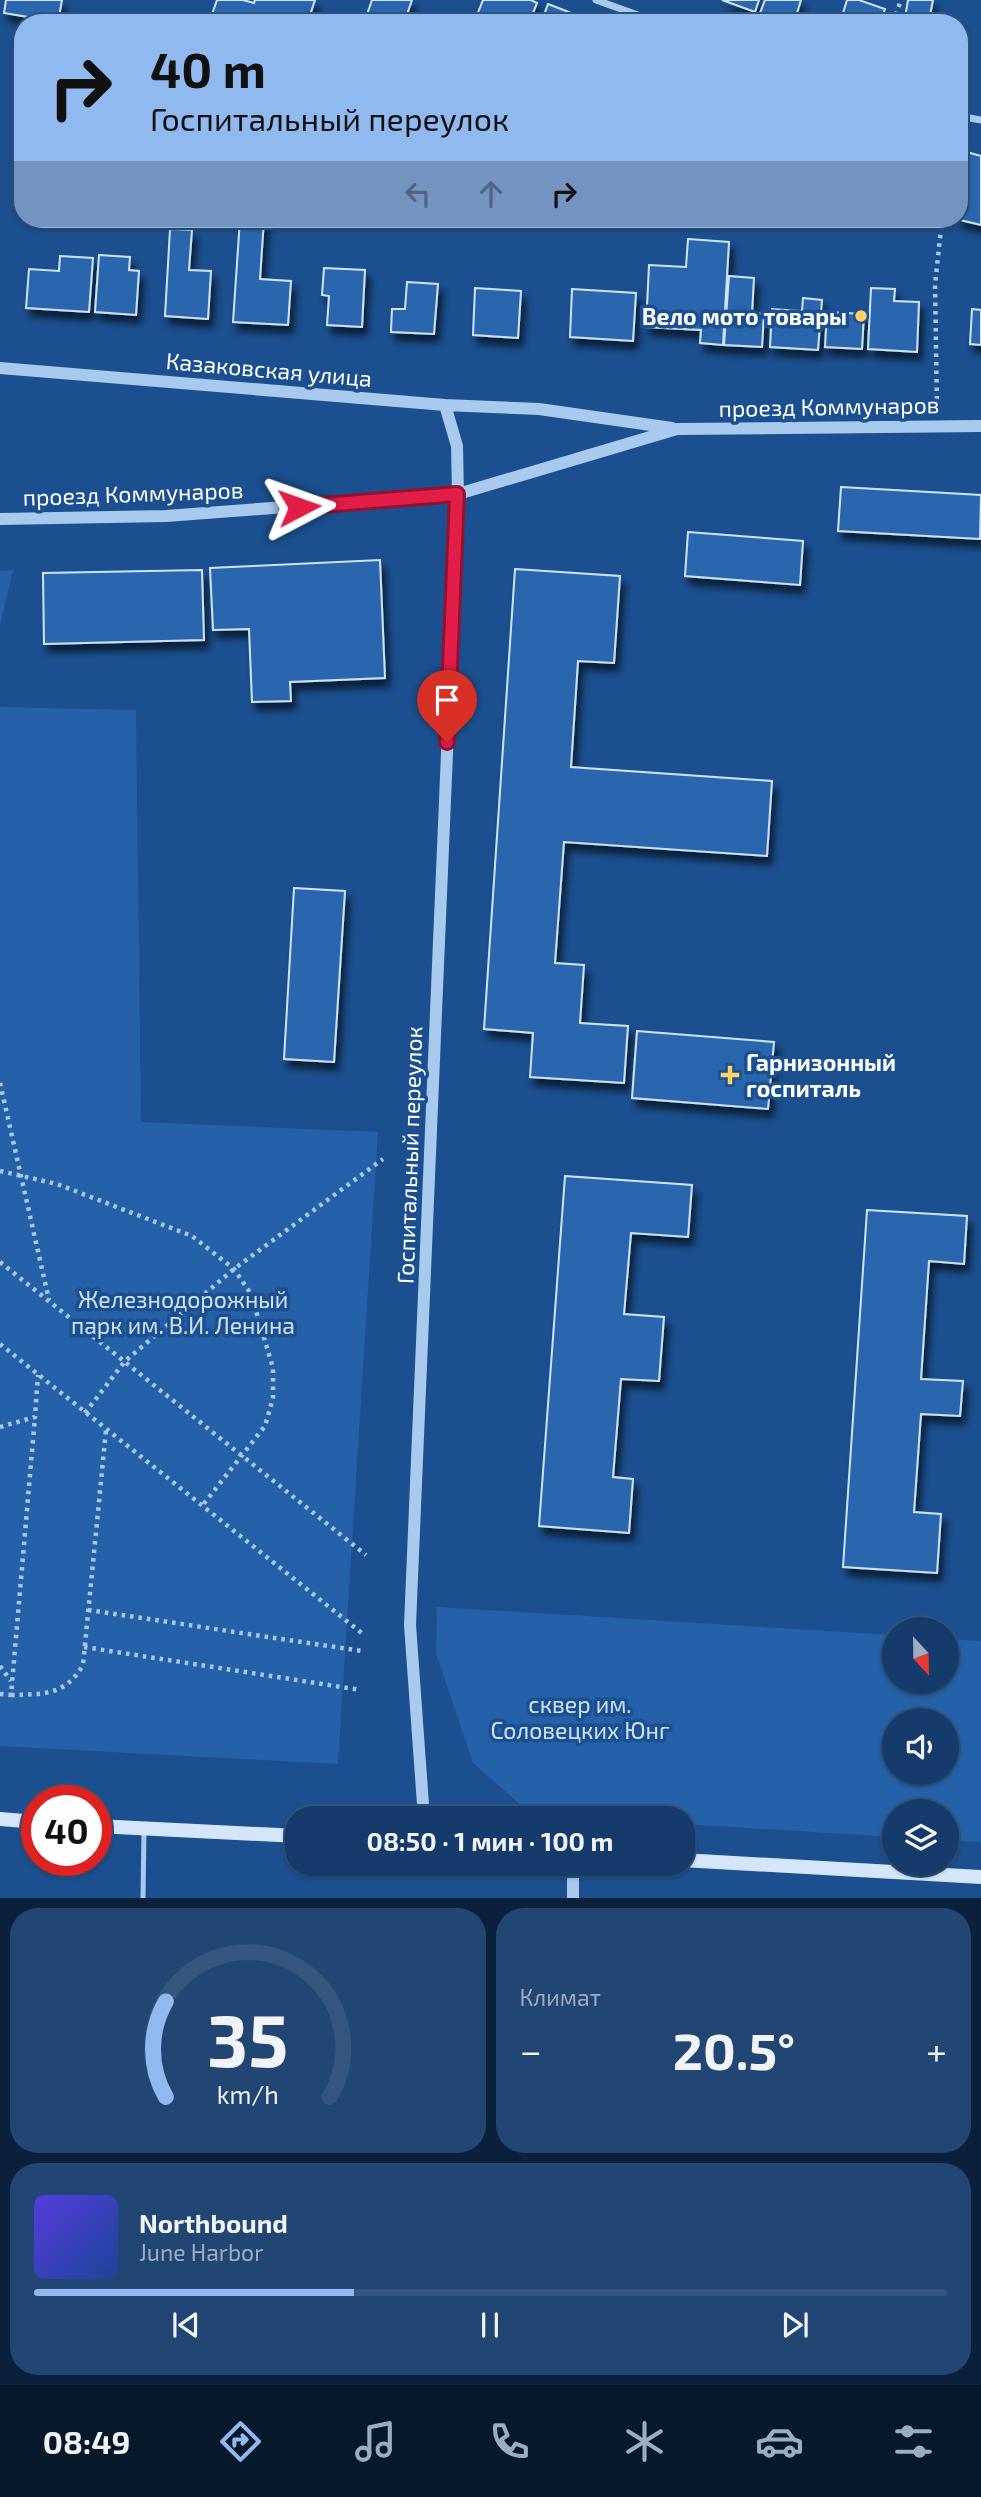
<!DOCTYPE html>
<html lang="ru">
<head>
<meta charset="utf-8">
<style>
  :root { --surface:#143b6b; --page:#214673; --text:#f1f3f6; --muted:#9dadc1; --line:#33557e; --accent:#90b9f0 }
  body { margin:0; font-family:"Exo 2",sans-serif; background:var(--page); color:var(--text); height:100vh; display:flex; flex-direction:column; font-size:26px; white-space:nowrap }
  * { box-sizing:border-box; margin:0 }
  p { font-size:23px; color:var(--muted) }
  .icon { flex:none; width:38px; height:38px; fill:none; stroke:currentColor; stroke-width:2; stroke-linecap:round; stroke-linejoin:round }
  .map { position:relative; height:1898px; overflow:hidden }
  .panel { display:flex; flex-direction:column; gap:10px; padding:10px; background:#0b203b; flex:1 }
  .panel>* { flex:none }
  .hud { position:absolute; left:14px; top:14px; width:954px; height:214px; border-radius:28px; box-shadow:0 2px 5px #0004,0 0 0 2px var(--line); background:#90b9f0; color:#111; overflow:hidden }
  .needle { width:46px; rotate:158deg }
  .tools { position:absolute; left:882px; top:1617px; display:grid; gap:14px }
  .tools a { display:grid; place-items:center; width:77px; height:77px; border-radius:50%; background:var(--surface); box-shadow:0 2px 5px #0004,0 0 0 2px var(--line); font-size:35px }
  .speed { position:absolute; left:21px; top:1785px; display:flex; gap:14px; font-size:35px; font-weight:700; text-align:center }
  .speed>* { display:grid; place-content:center; width:91px; height:91px; border-radius:50%; background:var(--surface); box-shadow:0 2px 5px #0004,0 0 0 2px var(--line); line-height:1 }
  .speed .limit { border:10px solid #d22; background:#fff; color:#111 }
  .pin { position:absolute; display:grid; place-items:center; width:60px; height:60px; color:#fff; margin:-72px -30px; border-radius:50% 50% 50% 0; rotate:-45deg; box-shadow:0 0 7px #0007 }
  .pin .icon { rotate:45deg }
  .me { position:absolute; width:77px; margin:-38px; rotate:86deg; stroke-linejoin:round; filter:drop-shadow(0 0 5px #0008) }
  .turn { display:flex; align-items:center; gap:24px; height:147px; padding:0 21px; font-size:32px }
  .turn .icon { width:91px; height:91px; stroke-width:2.5 }
  .turn b { display:block; font-size:49px; line-height:60px }
  .lanes { display:flex; align-items:center; height:66px; padding:0 21px; background:#0003; justify-content:center; gap:35px; direction:ltr }
  .lanes .off { opacity:.35 }
  .big { font-size:52px; font-weight:700; line-height:1.1 }
  .panel .tile { flex:1; display:flex; flex-direction:column; justify-content:center; gap:10px; min-width:0; padding:0 24px; border-radius:28px; background:var(--page) }
  .panel .dial { align-items:center; gap:0 }
  .dial svg { height:182px; overflow:visible; fill:none; stroke:var(--line); stroke-width:7; stroke-linecap:round; text-anchor:middle }
  .dial text { fill:var(--text); stroke:none }
  .song { display:flex; align-items:center; gap:21px }
  .cover { width:84px; height:84px; border-radius:10px; background:linear-gradient(135deg,hsl(250 70% 55%),hsl(220 70% 35%)) }
  .played { height:7px; border-radius:4px; background:linear-gradient(90deg,var(--accent) 35%,var(--line) 35%) }
  .keys { display:flex; justify-content:space-around; direction:ltr }
  .heat { display:flex; justify-content:space-between; align-items:center; font-size:38px; direction:ltr }
  .panel .tiles { flex:1; display:grid; gap:10px; grid-template-columns:1fr 1fr }
  .tile:last-child { grid-column:span 2 }
  .trip { position:absolute; left:285px; top:1806px; width:410px; height:70px; border-radius:28px; background:var(--surface); box-shadow:0 2px 5px #0004,0 0 0 2px var(--line); font-weight:700; line-height:70px; text-align:center }
  .menu { display:flex; height:112px; justify-content:space-around; align-items:center; background:#08182b; color:var(--muted) }
  .menu .icon { width:49px; height:49px }
  .menu .selected { color:var(--accent) }
  .menu b { font-size:32px; color:var(--text) }
  .map>svg:first-child { display:block }
  .green { fill:#2461a8; fill-rule:evenodd }
  .building { fill:#2a66ad; stroke:#cfe3fa; stroke-width:2; filter:url(#shadow) }
  .lines { fill:none; stroke-linecap:round; stroke-linejoin:round }
  .path { stroke:#a9c9ee; stroke-width:4.5; stroke-dasharray:3.5 5; stroke-linecap:butt }
  .service { stroke:#a9c9ee; stroke-width:5 }
  .minor { stroke:#a9c9ee; stroke-width:7 }
  .tertiary { stroke:#a9c9ee; stroke-width:12 }
  .secondary { stroke:#d6e6fa; stroke-width:14 }
  .route-casing { stroke:#92132f; stroke-width:18 }
  .route { stroke:#e11d48; stroke-width:12 }
  .poi-dot { fill:#ffd166; stroke:#1b4f8f; stroke-width:2.5 }
  .labels { text-anchor:middle; dominant-baseline:central; stroke-width:7; stroke-linejoin:round; paint-order:stroke }
  .poi-label { font-size:23px; font-weight:bold; fill:#fff; stroke:#1b4f8f; text-anchor:end }
  .street-label { font-size:23px; fill:#fff; stroke:#1b4f8f }
  .park-label { font-size:23px; fill:#cfe3fa; stroke:#1b4f8f }
</style>
</head>
<body>
<div class="map">
<svg width="981" height="1899" viewBox="0 0 981 1899">
  <defs>
    <filter id="shadow"><feDropShadow dx="4.5" dy="8" stdDeviation="3.5" flood-color="#0009"/></filter>
  </defs>
  <rect width="100%" height="100%" fill="#1b4f8f"/>
  <!-- green -->
  <path class="green" d="M13 570 0 626V571Z
    M0 707 136 710 141 1122 378 1132 338 1764 0 1746Z
    M437 1607 894 1635V1682H947V1639L981 1641V1842L947 1840V1811H894V1837L683 1824 682 1818 532 1815 473 1763 436 1653ZM894 1720H947V1773H894Z"/>
  <!-- building -->
  <path class="building" d="M6 0H62L58 22 4 13Z
    M217 0H243L254 3 255 0H315L309 18 302 16 300 23H209Z
    M372 0H412L404 23H364Z
    M483 0H531L537 3 529 23H474Z
    M722 0H759L755 12Z
    M765 0H801L794 23 760 13Z
    M847 0H859L885 9 880 23H840Z
    M908 0H933L930 15 959 21V23H904Z
    M548 4 597 23H541Z
    M967 152 981 156V225L956 219H959V187Z
    M240 219H264L260 279 291 281 288 325 233 322Z
    M170 229 192 230 189 270 211 271 208 319 165 316Z
    M688 239 729 242 723 345 700 343 701 330 646 327 649 265 686 267Z
    M99 255 130 257 129 270 139 271 136 315 95 312Z
    M60 256 93 258 89 312 26 308 29 269 59 271Z
    M324 268 365 270 362 327 327 325 329 296 322 295Z
    M729 276 754 278 752 313 764 314 762 347 724 345Z
    M407 282 438 284 434 334 391 332 392 309H405Z
    M475 288 521 291 518 338 473 335Z
    M871 288 895 289 894 301 919 302 917 352 868 349Z
    M572 289 636 293 633 341 570 337Z
    M803 298 822 300 818 350 770 347 772 309 802 311Z
    M972 309 981 310V345L970 344Z
    M827 312 864 314 862 349 825 347Z
    M841 487 981 495 980 539 838 531Z
    M688 532 803 541 800 585 685 576Z
    M380 560 385 678 290 682 291 701 252 702 249 629 213 630 210 568Z
    M515 569 620 576 614 663 578 661 571 767 772 781 767 856 564 842 555 963 584 965 580 1023 628 1026 624 1083 530 1077 533 1033 484 1029Z
    M202 570 204 640 44 644 43 573Z
    M294 888 345 891 334 1062 284 1059Z
    M637 1031 774 1042 768 1109 632 1098Z
    M565 1176 692 1185 688 1237 631 1233 624 1314 664 1317 659 1381 621 1379 613 1477 633 1479 629 1533 539 1526Z
    M867 1210 967 1216 964 1264 929 1261 921 1379 963 1381 960 1416 921 1414 914 1512 941 1514 937 1573 843 1567Z"/>
  <g class="lines">
    <!-- path -->
    <path class="path" d="M893 23 901 0
      M937 408 935 285 942 219
      M0 1083 49 1300
      M0 1171 57 1184 192 1236 234 1269 251 1294 273 1368V1398L265 1426 202 1506
      M0 1262 366 1555
      M0 1344 363 1634
      M85 1413 125 1361 234 1269 383 1159
      M0 1427 35 1417 38 1375
      M88 1610 362 1651
      M84 1647 361 1690
      M0 1666 11 1681
      M0 1694 11 1695 35 1417
      M11 1695C43 1694 65 1696 83 1665L106 1430"/>
    <!-- service -->
    <path class="service" d="M143 1899 144 1829"/>
    <!-- minor -->
    <path class="minor" d="M596 0 660 23
      M959 116 981 120"/>
    <!-- tertiary -->
    <path class="tertiary" d="M0 368 445 405 539 409 672 428
      M0 519 166 516 458 494 677 429 981 426
      M424 1818 410 1625 458 494 457 446 445 405
      M573 1899V1864"/>
    <!-- secondary -->
    <path class="secondary" d="M0 1819 37 1822
      M96 1826 298 1836
      M682 1860 981 1877"/>
  </g>
  <g class="lines">
    <defs>
      <path id="route" d="M299 507 457 494 447 742"/>
    </defs>
    <!-- route casing -->
    <use href="#route" class="route-casing"/>
    <!-- route -->
    <use href="#route" class="route"/>
  </g>
  <!-- markers -->
  <g class="poi-dot">
    <circle cx="861" cy="316" r="7"/>
    <path d="M726.5 1064.5h7v7h7v7h-7v7h-7v-7h-7v-7h7z"/>
  </g>
  <g class="labels">
    <!-- poi labels -->
    <g class="poi-label">
      <text x="847" y="316">Вело мото товары</text>
      <text x="746" y="1062" text-anchor="start">Гарнизонный<tspan x="746" dy="26">госпиталь</tspan></text>
    </g>
    <!-- street labels -->
    <g class="street-label">
      <text transform="translate(269 369) rotate(5)">Казаковская улица</text>
      <text transform="translate(829 406) rotate(-1)">проезд Коммунаров</text>
      <text transform="translate(133 493) rotate(-2)">проезд Коммунаров</text>
      <text transform="translate(409 1155) rotate(-88)">Госпитальный переулок</text>
    </g>
    <!-- park labels -->
    <g class="park-label">
      <text x="183" y="1299">Железнодорожный<tspan x="183" dy="26">парк им. В.И. Ленина</tspan></text>
      <text x="580" y="1704">сквер им.<tspan x="580" dy="26">Соловецких Юнг</tspan></text>
    </g>
  </g>
</svg>
<div class="tools">
<a><svg class="needle" viewBox="-14 -14 28 28"><path d="M0-13l5 13h-10z" fill="#e53935"/><path d="M0 13l5-13h-10z" fill="#9dadc1"/></svg></a>
<a><svg class="icon" aria-label="sound" viewBox="0 0 24 24"><path d="M4 9h4l5-4v14l-5-4H4zM17 9q2 3 0 6"/></svg></a>
<a><svg class="icon" aria-label="layers" viewBox="0 0 24 24"><path d="M12 4l9 5-9 5-9-5zM3 14l9 5 9-5"/></svg></a>
</div>
<div class="speed"><div class="limit">40</div></div>
<div class="pin" style="left:447px;top:742px;background:#d93025"><svg class="icon" aria-label="arrive" viewBox="0 0 24 24"><path d="M6 21V4h12l-3 4 3 4H6"/></svg></div>
<svg class="me" style="left:299px;top:507px" viewBox="-20 -20 40 40"><path d="M0-17L14 15 0 8-14 15z" fill="#e11d48" stroke="#fff" stroke-width="4"/></svg>
<div class="trip">08:50 · 1 мин · 100 m</div>
<div class="hud">
<div class="turn"><svg class="icon" aria-label="right" viewBox="0 0 24 24"><path d="M7 20v-9h11M14 6l5 5-5 5"/></svg><div><b>40 m</b>Госпитальный переулок</div></div>
<div class="lanes"><svg class="icon off" aria-label="left" viewBox="0 0 24 24"><path d="M17 20v-9H6M10 6l-5 5 5 5"/></svg><svg class="icon off" aria-label="ahead" viewBox="0 0 24 24"><path d="M12 20V5M6 11l6-6 6 6"/></svg><svg class="icon" aria-label="right" viewBox="0 0 24 24"><path d="M7 20v-9h11M14 6l5 5-5 5"/></svg></div>
</div>
</div>
<section class="panel">
<div class="tiles">
<div class="tile dial"><svg viewBox="0 0 100 80">
<path d="M14 69A42 42 0 1 1 86 69"/>
<path d="M14 69A42 42 0 0 1 14 27" stroke="#90b9f0"/>
<text x="50" y="56" font-size="32" font-weight="700">35</text>
<text x="50" y="72" font-size="11">km/h</text>
</svg></div>
<div class="tile"><p>Климат</p>
<div class="heat"><a>−</a><b class="big">20.5°</b><a>+</a></div>
</div>
<div class="tile">
<div class="song"><i class="cover"></i><div><b>Northbound</b><p>June Harbor</p></div></div>
<div class="played"></div>
<div class="keys"><svg class="icon" aria-label="previous" viewBox="0 0 24 24"><path d="M18 5L8 12l10 7zM5 5v14"/></svg><svg class="icon" aria-label="pause" viewBox="0 0 24 24"><path d="M8 5v14M16 5v14"/></svg><svg class="icon" aria-label="next" viewBox="0 0 24 24"><path d="M6 5l10 7-10 7zM19 5v14"/></svg></div>
</div>
</div>
</section>
<nav class="menu">
<b>08:49</b>
<svg class="icon selected" aria-label="directions" viewBox="0 0 24 24"><path d="M12 3l9 9-9 9-9-9zM9 14v-3h6M13 9l2 2-2 2"/></svg>
<svg class="icon" aria-label="music" viewBox="0 0 24 24"><path d="M9 18V5l10-2v13"/><circle cx="6" cy="18" r="3"/><circle cx="16" cy="16" r="3"/></svg>
<svg class="icon" aria-label="phone" viewBox="0 0 24 24"><path d="M5 4h4l2 5-3 2q2 4 5 5l2-3 5 2v4C11 20 4 13 5 4z"/></svg>
<svg class="icon" aria-label="climate" viewBox="0 0 24 24"><path d="M12 3v18M4 7l16 10M4 17L20 7"/></svg>
<svg class="icon" aria-label="car" viewBox="0 0 24 24"><path d="M5 17H2v-5l4-1 3-4h7l3 4 3 1v5h-3M9 17h6M6 11h13"/><circle cx="7" cy="17" r="2"/><circle cx="17" cy="17" r="2"/></svg>
<svg class="icon" aria-label="filters" viewBox="0 0 24 24"><path d="M4 7h16M4 17h16"/><circle cx="9" cy="7" r="2"/><circle cx="15" cy="17" r="2"/></svg>
</nav>
</body>
</html>
